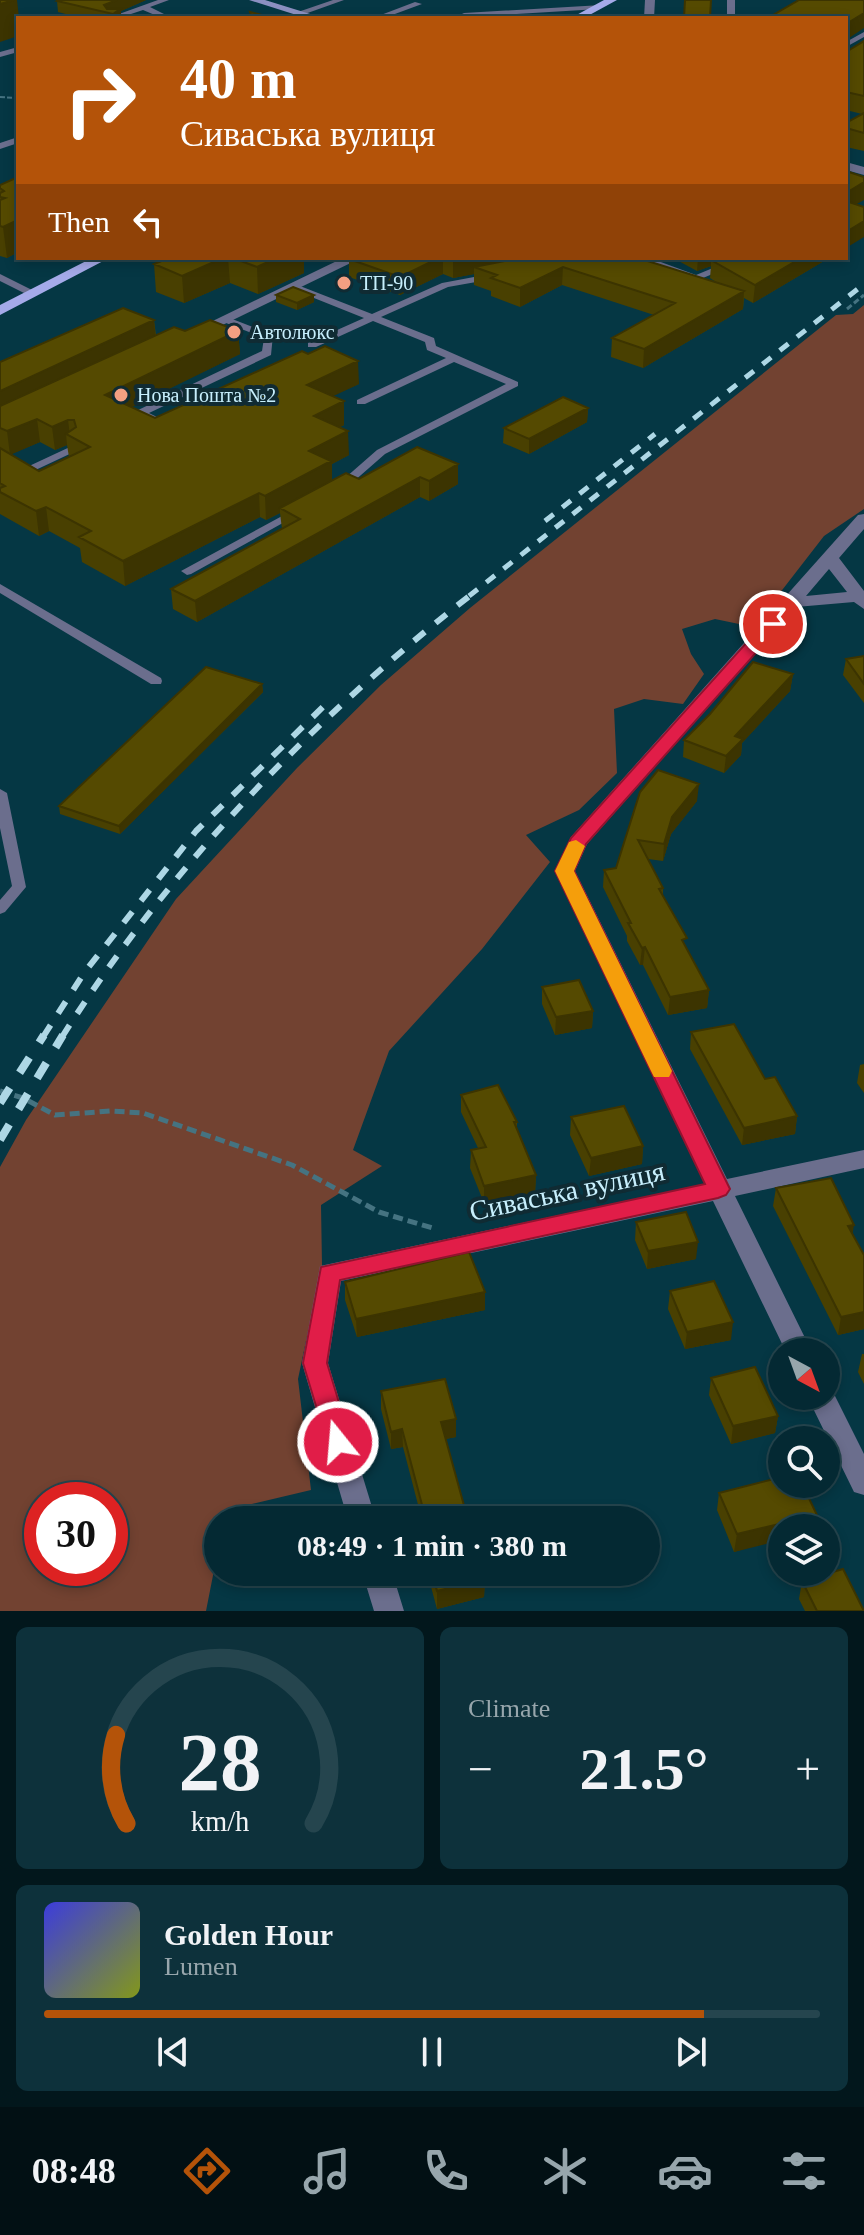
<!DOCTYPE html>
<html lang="en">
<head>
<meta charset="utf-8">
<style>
  :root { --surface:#042933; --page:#0d313b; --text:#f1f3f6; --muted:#97a6ac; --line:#25454e; --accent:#b45309 }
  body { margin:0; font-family:"Times New Roman",serif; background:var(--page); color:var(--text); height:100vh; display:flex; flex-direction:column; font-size:30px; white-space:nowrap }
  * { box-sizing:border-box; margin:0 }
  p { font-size:26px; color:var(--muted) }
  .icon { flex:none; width:44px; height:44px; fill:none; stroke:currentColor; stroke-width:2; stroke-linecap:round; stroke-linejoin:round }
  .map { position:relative; height:1611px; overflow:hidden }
  .details { display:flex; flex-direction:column; gap:16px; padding:16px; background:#02171c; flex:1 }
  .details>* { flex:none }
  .guide { position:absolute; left:16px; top:16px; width:832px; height:244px; border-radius:0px; box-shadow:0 4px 12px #0003,0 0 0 2px var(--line); background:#b45309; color:#fff; overflow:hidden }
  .needle { width:52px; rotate:139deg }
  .buttons { position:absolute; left:768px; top:1338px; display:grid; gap:16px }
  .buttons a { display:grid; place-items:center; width:72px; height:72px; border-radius:50%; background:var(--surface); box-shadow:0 4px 12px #0003,0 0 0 2px var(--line); font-size:40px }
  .speed { position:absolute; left:24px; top:1482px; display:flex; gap:16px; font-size:40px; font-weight:700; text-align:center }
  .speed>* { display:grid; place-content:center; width:104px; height:104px; border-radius:50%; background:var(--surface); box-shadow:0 4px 12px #0003,0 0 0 2px var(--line); line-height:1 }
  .speed .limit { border:12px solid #d22; background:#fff; color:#111 }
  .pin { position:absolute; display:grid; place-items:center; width:68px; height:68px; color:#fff; margin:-34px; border:4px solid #fff; border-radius:50%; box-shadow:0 2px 8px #0007 }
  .me { position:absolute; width:88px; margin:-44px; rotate:343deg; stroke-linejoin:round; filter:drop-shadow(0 0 6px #0008) }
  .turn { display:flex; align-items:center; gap:28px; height:168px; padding:0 32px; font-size:36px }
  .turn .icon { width:104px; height:104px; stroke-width:2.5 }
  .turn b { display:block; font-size:56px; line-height:68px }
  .then { display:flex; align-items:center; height:76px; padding:0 32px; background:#0003; gap:16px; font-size:30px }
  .big { font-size:60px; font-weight:700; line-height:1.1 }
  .details .widget { flex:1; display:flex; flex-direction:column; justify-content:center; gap:12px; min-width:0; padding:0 28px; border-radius:12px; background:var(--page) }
  .details .dial { align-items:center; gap:0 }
  .dial svg { height:208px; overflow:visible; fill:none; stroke:var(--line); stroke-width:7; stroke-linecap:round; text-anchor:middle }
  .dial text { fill:var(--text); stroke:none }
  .song { display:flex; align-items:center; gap:24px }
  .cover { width:96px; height:96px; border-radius:12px; background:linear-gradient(135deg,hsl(240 70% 55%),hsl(70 70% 35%)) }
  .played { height:8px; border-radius:4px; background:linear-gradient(90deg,var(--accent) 85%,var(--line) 85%) }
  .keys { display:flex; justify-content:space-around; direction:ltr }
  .heat { display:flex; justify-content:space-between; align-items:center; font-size:44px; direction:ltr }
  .details .tiles { flex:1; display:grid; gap:16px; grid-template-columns:1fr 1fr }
  .widget:last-child { grid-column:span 2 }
  .trip { position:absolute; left:204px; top:1506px; width:456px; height:80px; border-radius:40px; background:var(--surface); box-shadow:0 4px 12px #0003,0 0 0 2px var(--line); font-weight:700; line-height:80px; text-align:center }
  .tab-bar { display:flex; height:128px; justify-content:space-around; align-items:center; background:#021014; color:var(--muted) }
  .tab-bar .icon { width:56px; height:56px }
  .tab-bar .selected { color:var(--accent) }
  .tab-bar b { font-size:36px; color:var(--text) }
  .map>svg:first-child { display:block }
  .green { fill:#724231; fill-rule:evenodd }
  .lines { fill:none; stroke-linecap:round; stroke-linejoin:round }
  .path-far2 { stroke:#457381; stroke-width:2; stroke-dasharray:5 2; stroke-linecap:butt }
  .path-far1 { stroke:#457381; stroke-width:3; stroke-dasharray:6 3; stroke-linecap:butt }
  .path { stroke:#457381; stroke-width:5; stroke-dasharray:10 5; stroke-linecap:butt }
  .lane { fill:#6b6e8d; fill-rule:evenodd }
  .street { fill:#6b6e8d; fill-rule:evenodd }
  .secondary { fill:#8c90c1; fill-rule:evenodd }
  .primary { fill:#a5aae9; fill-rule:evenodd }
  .rail-far2 { stroke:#aed7e5; stroke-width:5; stroke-dasharray:11 11; stroke-linecap:butt }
  .rail-far1 { stroke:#aed7e5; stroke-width:6; stroke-dasharray:14 14; stroke-linecap:butt }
  .rail { stroke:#aed7e5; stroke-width:8; stroke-dasharray:18 18; stroke-linecap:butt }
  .wall { fill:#494001; fill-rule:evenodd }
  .shaded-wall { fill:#3c3401 }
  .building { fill:#554a01; stroke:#3c3401; stroke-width:2 }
  .route { fill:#e11d48; stroke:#92132f; stroke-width:2 }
  .slow { fill:#f59e0b }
  .poi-dot { fill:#f39f82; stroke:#102b33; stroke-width:3 }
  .labels { text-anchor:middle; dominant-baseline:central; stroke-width:8; stroke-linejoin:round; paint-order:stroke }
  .far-poi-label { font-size:20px; fill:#c7effd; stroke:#102b33; text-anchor:start }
  .near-street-label { font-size:28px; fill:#c7effd; stroke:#102b33 }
</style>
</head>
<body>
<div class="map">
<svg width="864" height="1611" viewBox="0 0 864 1611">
  <rect width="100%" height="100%" fill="#053744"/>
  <!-- green -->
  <path class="green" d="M864 305V509L824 536 759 620 739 624 715 619 682 629 691 654 704 674 683 704 644 699 614 709 617 773 579 810 526 835 550 862 482 949 389 1051 353 1150 382 1166 321 1205 322 1265 298 1379 311 1490 226 1510 224 1520H218V1550L206 1611H0V1167L26 1120 176 899 297 768 381 685 470 608 836 315 853 314ZM42 1500H110V1568H42Z"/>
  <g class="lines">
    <!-- path-far2 -->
    <path class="path-far2" d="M0 97 18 98"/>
    <!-- path-far1 -->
    <path class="path-far1" d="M847 309 864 295"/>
    <!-- path -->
    <path class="path" d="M0 1091 23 1098 55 1115 111 1111 143 1113 292 1165 379 1212 436 1229"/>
    <!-- lane -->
    <path class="lane" d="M158 0H169L150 7 172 18H162L143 10 119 18H108Z
      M333 0H344L302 15 295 13Z
      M727 0H735V18H727Z
      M415 2 422 4 384 18H373Z
      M602 5 599 9 464 17 460 15 464 13Z
      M864 32V37L846 47V42Z
      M18 47V52L0 57V52Z
      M18 137V143L0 149V143Z
      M636 258H650L696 275 737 258H750L696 281Z
      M0 274 36 292 38 294 30 296 0 281Z
      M490 274 495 277 493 279 448 287 381 317 434 338 436 346 518 382V386L385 454 345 489H337V485L377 450 506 384 454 362 365 404H357V400L446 358 427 350 425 342 373 321 316 347H308V343L364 318 294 290V286H300L372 314 442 283Z
      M221 317H227L273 335 271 355 149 413 157 417V421H149L136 415V411L262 351 264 338 221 321Z
      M72 446 76 447V451L27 474 0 461V453L27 467Z
      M295 509 299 510V514L191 574 187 575 181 571Z
      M0 584 161 678 162 681 161 684H151L0 593Z
      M0 789 7 793 26 887 5 912 0 914V900L12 886 0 828Z"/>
    <!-- street -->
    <path class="street" d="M645 0H655L654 18H644Z
      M603 15H623L628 18H598Z
      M846 162 864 167V175L846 170Z
      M343 258H361L200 336H190L188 333Z
      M864 514V529L839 558 864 591V609L854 602 796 607 587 844 575 871 727 1179 864 1150V1168L735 1196 812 1352H786L713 1201 341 1281 328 1363 376 1520H348L302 1363 320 1266 705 1184 555 871 571 837 858 515ZM829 569 847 592 806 596Z
      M826 1386 831 1388 864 1454V1495L854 1492 807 1396H826Z
      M362 1572H392L404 1611H374Z"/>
    <!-- secondary -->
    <path class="secondary" d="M249 0H265L323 18H306Z"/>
    <!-- primary -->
    <path class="primary" d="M604 0H617L584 18H571Z
      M92 258H109L0 315V305Z"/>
    <!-- rail-far2 -->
    <path class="rail-far2" d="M545 521 655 434
      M469 596 864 284"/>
    <!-- rail-far1 -->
    <path class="rail-far1" d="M43 1037 84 973 196 831 327 703
      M62 1037C170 866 313 718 472 594"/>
    <!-- rail -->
    <path class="rail" d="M0 1103 44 1035
      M0 1140 63 1035"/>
  </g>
  <!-- wall -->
  <path class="wall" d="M59 0H146L121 11V18H81L58 12 57 1Z
    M864 41V151L846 147V123L862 114 846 110V52Z
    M18 177V252L7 258 0 256V185Z
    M169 258H304V273L258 294 230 283 184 303 156 292 154 264Z
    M350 258H638L716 282 710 278 711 266 697 271 673 258H829L753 303 744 298 743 309 643 368 611 357 612 338 654 315 562 285 520 307 491 296V291L474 285V274L453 278 443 274 400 295 349 277V259Z
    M276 295 314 302 297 310 276 302Z
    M154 320 156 335 185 331H238L240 354 131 407 155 418 359 384 332 396 344 425 340 427 349 455 332 464V480L359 479 417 447 458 484 429 501 420 497 197 622 173 609 171 589 282 529 280 513 266 520 260 517 125 586 82 562 80 548 49 531 39 536 0 514V362ZM40 442 55 450 67 445 69 457 39 471 11 454Z
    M588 408 587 422 529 454 503 443 504 428Z
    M864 656V703L843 675 846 659Z
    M793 674 790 691 742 743 741 755 724 773 683 757 684 740Z
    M262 684 263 692 120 834 60 814 59 806Z
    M640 792 697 801 671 834 663 861 648 859 663 888V896L686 948 709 990 707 1008 668 1015 643 965H640L627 941V936L603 887 604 870 616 868Z
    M542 987 593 1011 592 1028 555 1035 542 1004Z
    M691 1032 765 1079 797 1116 795 1134 742 1145 690 1049Z
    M864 1064V1093L857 1083 860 1065Z
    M461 1095 517 1122V1129L536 1175 535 1193 484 1203 470 1168 471 1150 478 1148 461 1112Z
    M571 1117 643 1146 642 1164 589 1176 570 1135Z
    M776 1188 864 1255V1329L838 1335 773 1206Z
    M636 1222 696 1259 647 1269 635 1240Z
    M345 1282 485 1310 357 1337 345 1300Z
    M670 1291 731 1340 685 1349 668 1309Z
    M862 1354H864V1384L858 1372Z
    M711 1378 778 1416 775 1433 731 1444 709 1395Z
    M381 1391 456 1419V1437L445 1439 468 1520H422L403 1447 391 1449 381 1409Z
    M719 1493 814 1528 734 1552 717 1510Z
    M427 1572H483L485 1579 484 1597 437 1609Z
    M802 1581 864 1611H805L799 1599Z"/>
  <!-- shaded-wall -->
  <path class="shaded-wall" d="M14 0H17L19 18H18V36L0 42V4Z
    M117 0H146L121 11V18H114L113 14 105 12 104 5Z
    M864 13V28L846 40V24Z
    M864 182V200L846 210V193Z
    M18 220V252L7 258 3 227Z
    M864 221V237L846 248V232Z
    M223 258H228L230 283 184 303 182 276Z
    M277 258H304V273L258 294 257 267Z
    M439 258H443V274L400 295V277Z
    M463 258H500V269L474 267V274L453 278V260Z
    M698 258H729L711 260V266L697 271Z
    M801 258H829L753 303 755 285Z
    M563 267 562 285 520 307V288Z
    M744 291 743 309 643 368 644 349Z
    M314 295V302L297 310V303Z
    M154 320 156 342 0 416V391Z
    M238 331 240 354 108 419 105 395Z
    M358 361 359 384 308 408 307 385Z
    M344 401V425L315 439 314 416Z
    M588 408 587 422 529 454V439Z
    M37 419 40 442 10 455 7 431Z
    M68 420 70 436 66 434 67 445 55 450 52 427Z
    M348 431 349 455 332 464V486L280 508V513L266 520 265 496 309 451Z
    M458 464V484L429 501V481Z
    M420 477V497L197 622 195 601Z
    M259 493 260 517 125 586 123 561Z
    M46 507 49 531 39 536 36 511Z
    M793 674 790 691 742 743 741 755 724 773 726 756 735 736Z
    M262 684 263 692 120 834 119 826Z
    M699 784 697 801 671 834 663 861 664 844 672 817Z
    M645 947 643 965H640L642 948Z
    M709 990 707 1008 668 1015 670 997Z
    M593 1011 592 1028 555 1035 556 1017Z
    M797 1116 795 1134 742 1145 744 1128Z
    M643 1146 642 1164 589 1176 591 1158Z
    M536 1175 535 1193 484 1203V1186Z
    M854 1225 851 1243 848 1226Z
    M698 1242 696 1259 647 1269 648 1251Z
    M485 1292V1310L357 1337 356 1319Z
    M864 1312V1329L838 1335 841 1317Z
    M733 1322 731 1340 685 1349 687 1332Z
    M778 1416 775 1433 731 1444 733 1426Z
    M456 1419V1437L441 1440V1422Z
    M402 1429 403 1447 391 1449V1432Z
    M817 1515 814 1528H782V1540L734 1552 737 1534Z
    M485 1579 484 1597 437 1609V1591Z"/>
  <!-- building -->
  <path class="building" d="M0 0H14L0 4Z
    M59 0H117L104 5 107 9H120L113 14 57 1Z
    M685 0H711L710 18H684Z
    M799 0H864V13L846 24V18H768Z
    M250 12 274 18H252Z
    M864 41V96L846 92V52Z
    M864 113V133L846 128V123Z
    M846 171 864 177V182L846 193Z
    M18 177V220L3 227 0 226V200L5 198 0 197V193L4 191 0 188V185Z
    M846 201 864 207V221L846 232Z
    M169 258H223L182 276 154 264Z
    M233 258H277L257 267Z
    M350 258H439L400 277 349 259Z
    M505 258H638L744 291 644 349 612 338 675 303 563 267 520 288 491 278 497 275 474 267 505 261Z
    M717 258H801L755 285 711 260Z
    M293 287 314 295 297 303 276 295Z
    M123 308 154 320 0 391V362Z
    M210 320 238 331 105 395 155 418 302 351 308 354 325 346 358 361 307 385 344 401 314 416 348 431 309 451 331 461 265 496 259 493 123 561 79 537 91 531 46 507 36 511 0 492V488L5 486 0 483V448L39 471 90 447 66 434 76 427 74 420H68L52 427 37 419 7 431 0 428V406L174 327 185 331Z
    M563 397 588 408 529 439 504 428Z
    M417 447 458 464 429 481 420 477 195 601 171 589 300 519 280 508 346 473 359 479Z
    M864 656V684L846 659Z
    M753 662 793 674 735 736 743 739 726 756 684 740 710 714Z
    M206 667 262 684 119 826 59 806Z
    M658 770 699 784 672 817 664 844 638 840 663 888 659 889 687 938 682 940 709 990 670 997 645 947 642 948 628 923H631L604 870 616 868 640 792Z
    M579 980 593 1011 556 1017 542 987Z
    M734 1024 765 1079 775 1077 797 1116 744 1128 691 1032Z
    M498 1085 517 1122H514L536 1175 484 1186 471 1150 486 1147 461 1095Z
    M624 1106 643 1146 591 1158 571 1117Z
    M831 1178 854 1225 848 1226 864 1255V1312L841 1317 776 1188Z
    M686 1212 698 1242 648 1251 636 1222Z
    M469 1252 485 1292 356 1319 345 1282Z
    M714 1281 733 1322 687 1332 670 1291Z
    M755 1367 778 1416 733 1426 711 1378Z
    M445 1379 456 1419 441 1422 468 1520H426L402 1429 391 1432 381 1391Z
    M782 1477V1484H802L817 1515 737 1534 719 1493Z
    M843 1569 864 1611H817L802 1581Z
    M432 1572H483L485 1579 437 1591Z"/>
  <!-- route -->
  <path class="route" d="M773 619 781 624 779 627 586 844 574 871 730 1189 726 1195 718 1198 340 1280 327 1363 351 1442 347 1449 338 1453 329 1449 303 1363 321 1267 705 1184 555 871 571 838 767 620Z"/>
  <!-- slow -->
  <path class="slow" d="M576 840 585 846 574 871 672 1071 669 1077H654L651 1071 555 871 569 842Z"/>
  <!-- markers -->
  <g class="poi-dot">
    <circle cx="344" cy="283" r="8"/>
    <circle cx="234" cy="332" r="8"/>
    <circle cx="121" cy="395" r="8"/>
  </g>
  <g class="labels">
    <!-- far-poi labels -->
    <g class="far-poi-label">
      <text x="360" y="283">ТП-90</text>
      <text x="250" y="332">Автолюкс</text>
      <text x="137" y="395">Нова Пошта №2</text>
    </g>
    <!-- near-street labels -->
    <g class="near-street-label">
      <text transform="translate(567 1191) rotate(-12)">Сиваська вулиця</text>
    </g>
  </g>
</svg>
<div class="buttons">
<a><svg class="needle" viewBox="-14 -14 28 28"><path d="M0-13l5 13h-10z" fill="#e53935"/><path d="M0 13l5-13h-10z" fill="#97a6ac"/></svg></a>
<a><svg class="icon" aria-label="search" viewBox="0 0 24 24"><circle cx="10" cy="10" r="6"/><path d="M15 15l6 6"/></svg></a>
<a><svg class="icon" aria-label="layers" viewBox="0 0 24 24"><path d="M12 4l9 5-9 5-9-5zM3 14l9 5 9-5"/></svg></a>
</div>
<div class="speed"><div class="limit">30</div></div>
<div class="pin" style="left:773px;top:624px;background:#d93025"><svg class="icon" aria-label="arrive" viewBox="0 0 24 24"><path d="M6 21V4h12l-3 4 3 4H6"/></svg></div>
<svg class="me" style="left:338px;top:1442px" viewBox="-20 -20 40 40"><circle r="17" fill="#e11d48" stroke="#fff" stroke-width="3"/><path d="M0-11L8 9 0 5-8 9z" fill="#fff"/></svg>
<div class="trip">08:49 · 1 min · 380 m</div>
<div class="guide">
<div class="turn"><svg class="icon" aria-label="right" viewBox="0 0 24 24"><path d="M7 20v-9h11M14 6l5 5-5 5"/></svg><div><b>40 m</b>Сиваська вулиця</div></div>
<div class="then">Then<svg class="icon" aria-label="left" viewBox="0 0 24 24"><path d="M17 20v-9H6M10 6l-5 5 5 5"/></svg></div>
</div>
</div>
<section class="details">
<div class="tiles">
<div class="widget dial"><svg viewBox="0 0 100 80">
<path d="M14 69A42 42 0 1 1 86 69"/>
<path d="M14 69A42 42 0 0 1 10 35" stroke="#b45309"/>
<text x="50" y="56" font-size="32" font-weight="700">28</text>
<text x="50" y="72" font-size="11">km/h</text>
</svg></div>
<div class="widget"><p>Climate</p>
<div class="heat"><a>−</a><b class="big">21.5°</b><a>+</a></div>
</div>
<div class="widget">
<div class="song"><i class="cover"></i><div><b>Golden Hour</b><p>Lumen</p></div></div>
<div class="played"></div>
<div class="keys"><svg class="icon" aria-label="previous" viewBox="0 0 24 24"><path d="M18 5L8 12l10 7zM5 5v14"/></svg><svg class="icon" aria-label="pause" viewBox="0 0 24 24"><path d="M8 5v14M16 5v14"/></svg><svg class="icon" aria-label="next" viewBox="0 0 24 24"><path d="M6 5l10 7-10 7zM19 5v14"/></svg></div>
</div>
</div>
</section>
<nav class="tab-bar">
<b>08:48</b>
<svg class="icon selected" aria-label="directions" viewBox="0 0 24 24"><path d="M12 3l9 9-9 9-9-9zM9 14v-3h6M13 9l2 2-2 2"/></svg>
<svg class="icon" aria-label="music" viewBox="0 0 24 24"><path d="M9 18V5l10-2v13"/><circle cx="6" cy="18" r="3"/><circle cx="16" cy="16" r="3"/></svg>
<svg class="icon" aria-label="phone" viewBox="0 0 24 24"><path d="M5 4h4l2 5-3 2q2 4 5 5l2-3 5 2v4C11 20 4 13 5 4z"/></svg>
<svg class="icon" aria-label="climate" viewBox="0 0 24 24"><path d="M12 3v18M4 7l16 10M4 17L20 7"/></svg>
<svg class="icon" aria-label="car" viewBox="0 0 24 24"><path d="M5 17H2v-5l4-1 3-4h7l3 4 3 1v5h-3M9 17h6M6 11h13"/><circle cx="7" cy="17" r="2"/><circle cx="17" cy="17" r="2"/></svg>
<svg class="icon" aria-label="filters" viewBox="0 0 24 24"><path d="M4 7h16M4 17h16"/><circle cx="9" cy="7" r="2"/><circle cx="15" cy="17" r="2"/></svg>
</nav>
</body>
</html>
